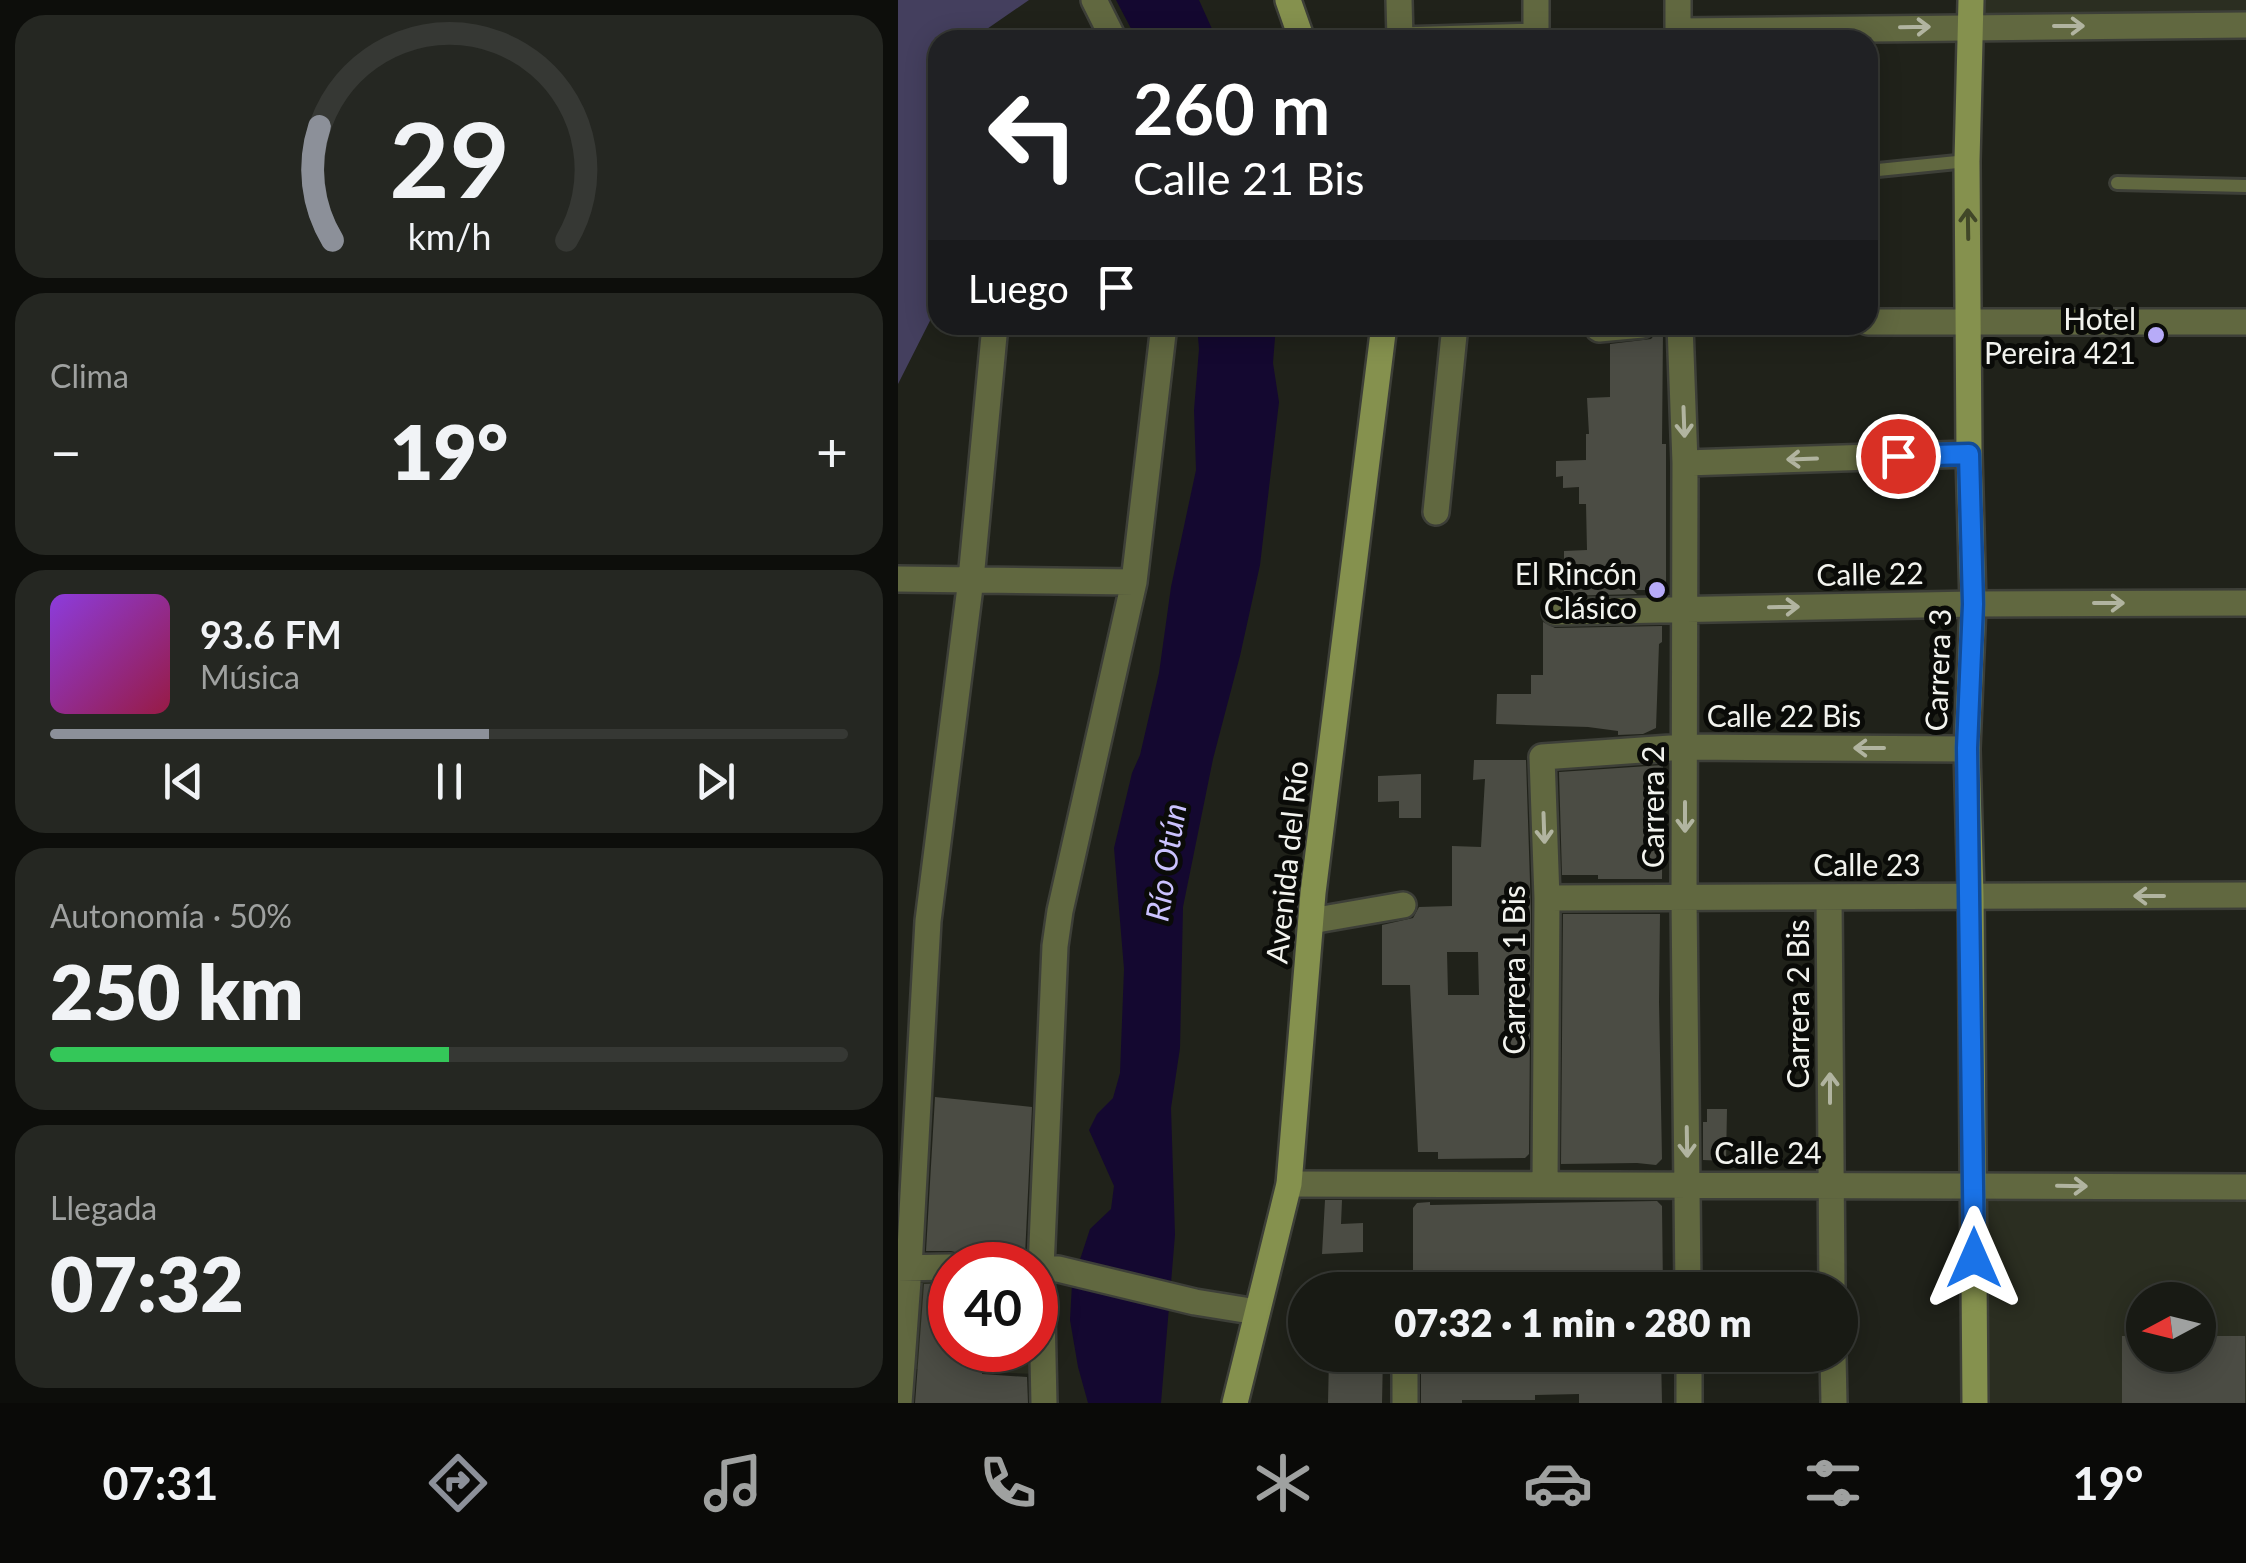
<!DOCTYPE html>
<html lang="es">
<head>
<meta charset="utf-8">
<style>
  :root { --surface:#181a14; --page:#252722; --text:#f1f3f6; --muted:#9fa1a0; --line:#363834; --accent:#8c9099 }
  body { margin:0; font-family:Lato,sans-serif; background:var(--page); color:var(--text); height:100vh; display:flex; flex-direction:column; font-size:38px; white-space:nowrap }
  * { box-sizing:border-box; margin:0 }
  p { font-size:32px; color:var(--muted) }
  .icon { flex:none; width:55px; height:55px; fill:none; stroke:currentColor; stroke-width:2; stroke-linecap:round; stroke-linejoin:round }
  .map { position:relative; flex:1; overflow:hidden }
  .sheet { display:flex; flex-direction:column; gap:15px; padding:15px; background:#0d0e0b; width:898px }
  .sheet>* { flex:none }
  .guide { position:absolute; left:30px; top:30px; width:950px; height:305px; border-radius:30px; box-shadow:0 5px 25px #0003,0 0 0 2px var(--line); background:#202124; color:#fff; overflow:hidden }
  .needle { width:65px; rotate:263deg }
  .fabs { position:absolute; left:1228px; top:1282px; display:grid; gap:20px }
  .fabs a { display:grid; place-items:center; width:90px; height:90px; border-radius:50%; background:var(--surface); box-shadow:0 5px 25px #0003,0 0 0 2px var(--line); font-size:50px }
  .speed { position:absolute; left:30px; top:1242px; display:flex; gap:20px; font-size:50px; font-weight:700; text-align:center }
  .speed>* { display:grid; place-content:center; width:130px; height:130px; border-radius:50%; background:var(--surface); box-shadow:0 5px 25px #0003,0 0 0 2px var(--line); line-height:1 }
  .speed .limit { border:15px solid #d22; background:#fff; color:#111 }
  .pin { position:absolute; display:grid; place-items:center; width:85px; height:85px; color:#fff; margin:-42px; border:5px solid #fff; border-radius:50%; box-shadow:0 2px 10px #0007 }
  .me { position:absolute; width:110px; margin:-55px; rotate:0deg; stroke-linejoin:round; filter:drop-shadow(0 0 8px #0008) }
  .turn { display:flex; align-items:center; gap:35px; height:210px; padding:0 40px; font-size:45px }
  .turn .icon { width:130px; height:130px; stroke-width:2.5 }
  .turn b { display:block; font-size:70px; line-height:85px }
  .then { display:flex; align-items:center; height:95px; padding:0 40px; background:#0003; gap:20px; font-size:38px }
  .big { font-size:75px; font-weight:800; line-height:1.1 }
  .sheet .widget { flex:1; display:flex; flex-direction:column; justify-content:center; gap:15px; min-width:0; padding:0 35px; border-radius:30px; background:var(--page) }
  .sheet .dial { align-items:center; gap:0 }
  .dial svg { height:260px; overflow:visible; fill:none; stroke:var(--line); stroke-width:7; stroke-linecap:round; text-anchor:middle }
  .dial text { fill:var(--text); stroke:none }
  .song { display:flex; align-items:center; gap:30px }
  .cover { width:120px; height:120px; border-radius:15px; background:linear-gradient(135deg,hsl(270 70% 55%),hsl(340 70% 35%)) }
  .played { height:10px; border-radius:5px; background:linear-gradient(90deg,var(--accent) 55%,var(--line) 55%) }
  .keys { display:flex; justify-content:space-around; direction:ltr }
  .heat { display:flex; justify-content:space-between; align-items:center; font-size:55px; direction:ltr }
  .charge { height:15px; border-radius:8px; background:linear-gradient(90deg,#34c759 50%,var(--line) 0) }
  .trip { position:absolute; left:390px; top:1272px; width:570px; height:100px; border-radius:50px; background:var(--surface); box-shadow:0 5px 25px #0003,0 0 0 2px var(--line); font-weight:800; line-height:100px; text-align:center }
  .menu { display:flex; height:160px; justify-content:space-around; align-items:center; background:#0a0a08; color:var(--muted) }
  .menu .icon { width:70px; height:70px }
  .menu .active { color:var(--accent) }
  .menu b { font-size:45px; color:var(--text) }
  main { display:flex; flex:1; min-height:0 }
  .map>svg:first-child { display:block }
  .built { fill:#2b2e21; fill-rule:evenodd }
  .green { fill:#443f5e }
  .water { fill:#140830 }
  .building { fill:#4b4c44; fill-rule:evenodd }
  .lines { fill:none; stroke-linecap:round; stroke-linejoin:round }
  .lane-casing { stroke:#3d3f38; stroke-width:18 }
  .street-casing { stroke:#3d3f38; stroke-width:30 }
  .secondary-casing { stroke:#3d3f38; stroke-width:30 }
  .lane { stroke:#616840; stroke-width:12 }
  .street { stroke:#616840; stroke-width:25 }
  .secondary { stroke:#85914e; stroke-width:25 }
  .oneway { stroke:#b1b4a0 }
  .oneway2 { stroke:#414728 }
  .route-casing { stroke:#114b97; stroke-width:25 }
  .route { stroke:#1a73e8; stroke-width:18 }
  .poi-dot { fill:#b7abf8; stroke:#0a0b08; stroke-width:4 }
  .labels { text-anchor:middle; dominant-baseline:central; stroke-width:10; stroke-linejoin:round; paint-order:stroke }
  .poi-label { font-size:30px; fill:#f2f3ee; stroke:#0a0b08; text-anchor:end }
  .street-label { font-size:30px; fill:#f2f3ee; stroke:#0a0b08 }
  .water-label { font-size:32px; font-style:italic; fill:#cbc2fe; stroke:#0a0b08 }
</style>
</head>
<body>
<main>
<section class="sheet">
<div class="widget dial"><svg viewBox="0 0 100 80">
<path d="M14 69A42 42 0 1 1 86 69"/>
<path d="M14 69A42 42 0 0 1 10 34" stroke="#8c9099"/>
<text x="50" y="56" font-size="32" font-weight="700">29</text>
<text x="50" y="72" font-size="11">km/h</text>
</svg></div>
<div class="widget"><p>Clima</p>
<div class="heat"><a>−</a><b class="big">19°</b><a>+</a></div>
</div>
<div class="widget">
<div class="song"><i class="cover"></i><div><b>93.6 FM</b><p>Música</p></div></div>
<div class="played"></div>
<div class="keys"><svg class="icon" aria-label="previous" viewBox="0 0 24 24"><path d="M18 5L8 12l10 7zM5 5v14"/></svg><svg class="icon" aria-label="pause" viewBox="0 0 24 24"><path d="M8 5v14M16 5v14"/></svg><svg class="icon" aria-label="next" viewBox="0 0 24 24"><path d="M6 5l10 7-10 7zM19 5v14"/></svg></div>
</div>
<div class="widget"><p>Autonomía · 50%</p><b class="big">250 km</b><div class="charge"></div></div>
<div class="widget"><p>Llegada</p><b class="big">07:32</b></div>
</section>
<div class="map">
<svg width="1349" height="1403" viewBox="0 0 1349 1403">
  <rect width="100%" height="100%" fill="#20221a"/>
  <!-- built -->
  <path class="built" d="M1073 0H1348V25L1073 26Z
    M1076 1185 1348 1187V1403H1077ZM1245 1300H1300V1355H1245Z
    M19 1271 52 1273V1350H138V1374L16 1369Z"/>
  <!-- green -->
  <path class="green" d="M0 0H131L73 40H40V305L0 384Z"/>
  <!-- water -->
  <path class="water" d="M218 0H301L319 40H239Z
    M299 325H378L375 363 381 402 362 565 342 656 315 759 285 907 282 1048 273 1108 277 1235 263 1403H190L180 1367 172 1320 174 1284 192 1229 213 1209 216 1186 191 1130 199 1114 215 1098 222 1073 226 969 216 848 234 773 242 755 261 673 273 587 298 470 296 410 301 349Z"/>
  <!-- building -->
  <path class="building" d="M760 326 765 330 764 444H768V584L763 590H735L739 594 666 596V551L689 550 688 504H681V487L665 488V476L658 477V461L688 460V434H691L689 398 712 397V344L753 339 758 333Z
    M645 622 657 628 764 626V642L761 644 758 728 745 734 720 735V731L690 727 598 724 599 694H633V675H645Z
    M576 760H628L633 912 631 1154 627 1158 540 1159V1152H520L512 985H484V925L515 918 521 907 554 906V846L583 847 587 779 575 780ZM549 952H580L581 995H550Z
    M765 765 764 879H700V875H664L661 772Z
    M523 774V818H501V801L480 802V776Z
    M665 914H762L761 1002 764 1159 758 1165 739 1163 663 1164Z
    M37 1097 134 1107 127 1256 123 1262 67 1261 61 1253 53 1251H28Z
    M809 1109H829L828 1161 805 1160V1122H809Z
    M427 1200H444L443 1224 465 1223V1252L424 1254Z
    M759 1201 764 1206 765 1290H515V1208L519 1203 532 1202V1205Z
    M52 1283V1350H85L84 1374 129 1377 130 1403H17L26 1284Z
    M1224 1336H1245V1355H1300V1336H1347V1403H1224Z
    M451 1355H485L484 1403H430L431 1356Z
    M550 1355H763L764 1403H681V1394L637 1395V1400H564V1403H523V1358L550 1357Z"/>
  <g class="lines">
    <defs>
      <path id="lane" d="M970 171 1069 161
        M1219 183 1349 186"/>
      <path id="street" d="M196 0 216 40
        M501 0 502 40
        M780 0V40
        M780 31 1349 25
        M502 40 638 36V0
        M970 322H1349
        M782 325 787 463 786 898 790 1290
        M701 329 744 325
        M787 463 1071 454
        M538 512 557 325
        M0 579 236 582
        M657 612 1075 604 1349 603
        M931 897 934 1290
        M649 898 1349 895
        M413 921 505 905
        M391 1184 1349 1187
        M647 1184 649 898 644 757 787 747 1069 749
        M0 1268 52 1267
        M138 1268 160 1269 297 1302 359 1312
        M791 1355V1403
        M935 1355 936 1403
        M1 1403 11 1267 30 921 73 579 97 325
        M146 1403 143 1268 157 946 162 911 236 582 266 325
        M507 1403V1355"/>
      <path id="secondary" d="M390 0 404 40
        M1073 0 1069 161 1071 454 1075 604 1069 749 1073 896 1077 1403
        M337 1403 391 1184 415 893 486 325"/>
    </defs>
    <!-- lane casing -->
    <use href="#lane" class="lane-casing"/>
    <!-- street casing -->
    <use href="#street" class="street-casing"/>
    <!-- secondary casing -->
    <use href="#secondary" class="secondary-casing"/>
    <!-- lane -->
    <use href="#lane" class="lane"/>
    <!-- street -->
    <use href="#street" class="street"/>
    <!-- secondary -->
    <use href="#secondary" class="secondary"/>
  </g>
  <!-- one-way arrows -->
  <defs><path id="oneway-shaft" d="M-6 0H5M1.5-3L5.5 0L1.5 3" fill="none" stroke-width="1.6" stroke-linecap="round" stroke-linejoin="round" transform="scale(2.5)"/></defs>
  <g class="oneway">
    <use href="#oneway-shaft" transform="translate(1171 26)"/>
    <use href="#oneway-shaft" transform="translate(1017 27) rotate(-1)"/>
    <use href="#oneway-shaft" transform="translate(786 422) rotate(88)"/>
    <use href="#oneway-shaft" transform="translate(904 459) rotate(178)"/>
    <use href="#oneway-shaft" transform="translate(1211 603)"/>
    <use href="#oneway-shaft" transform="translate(886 607) rotate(-1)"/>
    <use href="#oneway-shaft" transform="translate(971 748) rotate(-180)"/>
    <use href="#oneway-shaft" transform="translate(787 817) rotate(90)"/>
    <use href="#oneway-shaft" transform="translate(646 828) rotate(88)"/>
    <use href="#oneway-shaft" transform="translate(1251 896) rotate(180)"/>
    <use href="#oneway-shaft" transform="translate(932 1088) rotate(-90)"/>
    <use href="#oneway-shaft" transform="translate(789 1142) rotate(89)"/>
    <use href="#oneway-shaft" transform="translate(1174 1186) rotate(1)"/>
  </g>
  <use class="oneway2" href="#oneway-shaft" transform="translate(1070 224) rotate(-91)"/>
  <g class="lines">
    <defs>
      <path id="route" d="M1000 456 1071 454 1075 604 1069 748 1076 1258"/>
    </defs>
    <!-- route casing -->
    <use href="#route" class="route-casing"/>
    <!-- route -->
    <use href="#route" class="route"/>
  </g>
  <!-- markers -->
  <g class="poi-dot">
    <circle cx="1258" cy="335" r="10"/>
    <circle cx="759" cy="590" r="10"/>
  </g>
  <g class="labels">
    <!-- poi labels -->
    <g class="poi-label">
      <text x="1238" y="318">Hotel<tspan x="1238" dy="34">Pereira 421</tspan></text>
      <text x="739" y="573">El Rincón<tspan x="739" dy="34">Clásico</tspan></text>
    </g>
    <!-- street labels -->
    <g class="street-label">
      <text transform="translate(972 573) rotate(-1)">Calle 22</text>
      <text transform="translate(1039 670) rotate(-88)">Carrera 3</text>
      <text x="886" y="715">Calle 22 Bis</text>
      <text transform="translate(754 807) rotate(-90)">Carrera 2</text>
      <text transform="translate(388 862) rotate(-84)">Avenida del Río</text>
      <text x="969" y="864">Calle 23</text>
      <text transform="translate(615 970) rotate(-90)">Carrera 1 Bis</text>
      <text transform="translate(899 1004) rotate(-90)">Carrera 2 Bis</text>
      <text x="870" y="1152">Calle 24</text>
    </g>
    <!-- water labels -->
    <g class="water-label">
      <text transform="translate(267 862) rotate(-81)">Río Otún</text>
    </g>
  </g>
</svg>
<div class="fabs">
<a><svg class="needle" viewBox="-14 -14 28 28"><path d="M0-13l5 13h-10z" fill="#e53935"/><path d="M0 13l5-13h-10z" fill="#9fa1a0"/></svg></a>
</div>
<div class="speed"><div class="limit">40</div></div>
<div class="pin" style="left:1000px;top:456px;background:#d93025"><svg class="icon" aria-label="arrive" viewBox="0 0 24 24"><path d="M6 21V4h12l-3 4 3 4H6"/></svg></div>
<svg class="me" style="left:1076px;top:1258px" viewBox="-20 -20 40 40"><path d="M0-17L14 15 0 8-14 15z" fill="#1a73e8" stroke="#fff" stroke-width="4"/></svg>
<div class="trip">07:32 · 1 min · 280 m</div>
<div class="guide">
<div class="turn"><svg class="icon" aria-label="left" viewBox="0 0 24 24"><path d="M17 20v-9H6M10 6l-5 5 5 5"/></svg><div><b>260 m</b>Calle 21 Bis</div></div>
<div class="then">Luego<svg class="icon" aria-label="arrive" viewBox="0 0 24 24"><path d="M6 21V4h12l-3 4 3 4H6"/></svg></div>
</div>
</div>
</main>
<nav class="menu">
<b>07:31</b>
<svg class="icon active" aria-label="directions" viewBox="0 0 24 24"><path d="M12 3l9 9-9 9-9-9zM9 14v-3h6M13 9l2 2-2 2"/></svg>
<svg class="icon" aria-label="music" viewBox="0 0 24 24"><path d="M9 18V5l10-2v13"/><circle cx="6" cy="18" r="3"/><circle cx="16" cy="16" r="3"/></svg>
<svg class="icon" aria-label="phone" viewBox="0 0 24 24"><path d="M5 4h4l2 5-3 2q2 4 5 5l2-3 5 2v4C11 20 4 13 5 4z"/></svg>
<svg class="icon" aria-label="climate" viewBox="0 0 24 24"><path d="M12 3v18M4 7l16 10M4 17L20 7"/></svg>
<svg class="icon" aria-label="car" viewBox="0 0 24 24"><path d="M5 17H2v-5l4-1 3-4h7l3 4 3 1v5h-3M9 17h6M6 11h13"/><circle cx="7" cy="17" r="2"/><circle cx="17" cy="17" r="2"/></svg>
<svg class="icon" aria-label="filters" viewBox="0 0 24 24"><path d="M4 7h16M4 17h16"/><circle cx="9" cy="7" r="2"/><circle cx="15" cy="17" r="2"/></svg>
<b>19°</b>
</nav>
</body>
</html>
